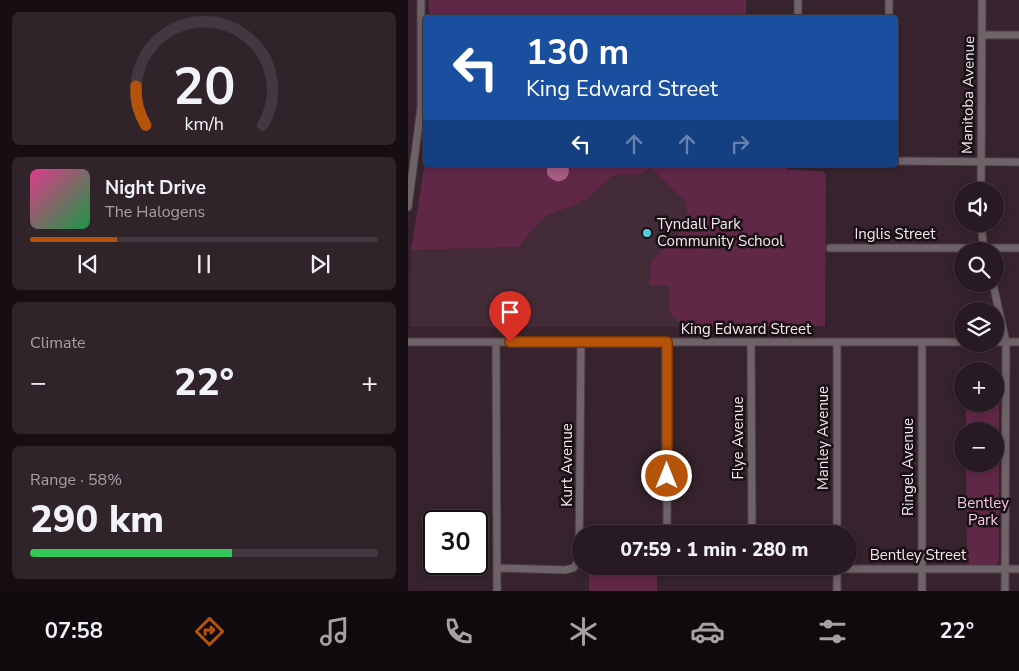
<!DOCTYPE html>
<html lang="en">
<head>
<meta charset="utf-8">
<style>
  :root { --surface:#281a22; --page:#30232a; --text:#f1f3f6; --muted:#a5a1a5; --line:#443840; --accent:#b45309 }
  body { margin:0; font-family:"Nunito Sans",sans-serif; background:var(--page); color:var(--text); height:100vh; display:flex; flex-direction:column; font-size:19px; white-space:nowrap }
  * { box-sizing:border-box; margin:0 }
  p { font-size:16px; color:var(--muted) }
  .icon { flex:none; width:28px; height:28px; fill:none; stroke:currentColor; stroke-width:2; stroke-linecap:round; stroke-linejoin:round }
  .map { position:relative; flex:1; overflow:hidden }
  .side { display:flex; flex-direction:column; gap:12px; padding:12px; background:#160e13; width:408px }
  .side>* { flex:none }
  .banner { position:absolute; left:15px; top:15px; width:475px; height:152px; border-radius:5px; box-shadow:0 2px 8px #0003,0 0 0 1px var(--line); background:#1a4fa0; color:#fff; overflow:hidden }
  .buttons { position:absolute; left:546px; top:182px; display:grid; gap:10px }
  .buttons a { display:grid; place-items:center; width:50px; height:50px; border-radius:50%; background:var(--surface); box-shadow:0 2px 8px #0003,0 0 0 1px var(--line); font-size:25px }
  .speed { position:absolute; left:15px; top:510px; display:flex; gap:10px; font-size:25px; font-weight:700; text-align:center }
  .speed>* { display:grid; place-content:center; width:65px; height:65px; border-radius:50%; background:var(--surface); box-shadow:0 2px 8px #0003,0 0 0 1px var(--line); line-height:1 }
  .speed .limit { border:2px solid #111; border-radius:8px; background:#fff; color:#111 }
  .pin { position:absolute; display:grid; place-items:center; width:42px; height:42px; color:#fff; margin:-51px -21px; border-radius:50% 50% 50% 0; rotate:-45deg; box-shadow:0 0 5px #0007 }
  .pin .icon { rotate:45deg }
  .me { position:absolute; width:55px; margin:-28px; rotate:0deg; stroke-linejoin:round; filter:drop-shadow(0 0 4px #0008) }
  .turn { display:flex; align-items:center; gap:18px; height:105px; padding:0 20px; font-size:22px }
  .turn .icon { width:65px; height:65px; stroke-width:2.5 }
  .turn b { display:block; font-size:35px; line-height:42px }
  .lanes { display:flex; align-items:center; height:48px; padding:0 20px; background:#0003; justify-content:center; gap:25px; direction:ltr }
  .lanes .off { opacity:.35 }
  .big { font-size:38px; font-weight:800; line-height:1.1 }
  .side .tile { flex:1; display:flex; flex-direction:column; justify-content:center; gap:8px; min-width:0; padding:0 18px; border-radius:8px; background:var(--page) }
  .side .dial { align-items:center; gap:0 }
  .dial svg { height:130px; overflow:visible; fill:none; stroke:var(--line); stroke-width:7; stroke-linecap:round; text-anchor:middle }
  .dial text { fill:var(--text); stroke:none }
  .song { display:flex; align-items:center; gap:15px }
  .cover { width:60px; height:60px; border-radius:8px; background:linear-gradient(135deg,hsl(330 70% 55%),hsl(140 70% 35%)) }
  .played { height:5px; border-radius:2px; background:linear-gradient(90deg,var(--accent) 25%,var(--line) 25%) }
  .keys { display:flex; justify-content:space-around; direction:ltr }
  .heat { display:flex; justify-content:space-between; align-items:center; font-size:28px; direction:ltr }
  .charge { height:8px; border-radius:4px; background:linear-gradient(90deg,#34c759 58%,var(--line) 0) }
  .trip { position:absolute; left:164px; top:525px; width:285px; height:50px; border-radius:25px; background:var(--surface); box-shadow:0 2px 8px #0003,0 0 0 1px var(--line); font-weight:800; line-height:50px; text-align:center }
  .tabs { display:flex; height:80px; justify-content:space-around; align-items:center; background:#100a0e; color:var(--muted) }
  .tabs .icon { width:35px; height:35px }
  .tabs .selected { color:var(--accent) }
  .tabs b { font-size:22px; color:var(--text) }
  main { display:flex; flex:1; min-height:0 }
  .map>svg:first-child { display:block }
  .built { fill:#442b38 }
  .green { fill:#612747 }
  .water { fill:#a75c84 }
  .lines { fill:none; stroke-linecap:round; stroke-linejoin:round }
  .minor-casing { stroke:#513f48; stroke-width:9 }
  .minor { stroke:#6e6368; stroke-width:7 }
  .route-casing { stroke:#753606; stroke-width:12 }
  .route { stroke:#b45309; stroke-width:9 }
  .poi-dot { fill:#56c9e1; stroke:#181014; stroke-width:2 }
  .labels { text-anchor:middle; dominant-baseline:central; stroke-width:5; stroke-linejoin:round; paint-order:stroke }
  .street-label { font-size:15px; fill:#f6e9ef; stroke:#181014 }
  .poi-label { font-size:15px; fill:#f6e9ef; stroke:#181014; text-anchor:start }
  .park-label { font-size:15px; fill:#f3c7dc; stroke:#181014 }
</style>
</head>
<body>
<main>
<section class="side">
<div class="tile dial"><svg viewBox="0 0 100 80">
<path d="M14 69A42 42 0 1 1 86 69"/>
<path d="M14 69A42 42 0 0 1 8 45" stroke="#b45309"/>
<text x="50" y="56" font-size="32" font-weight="700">20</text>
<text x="50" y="72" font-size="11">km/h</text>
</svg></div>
<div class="tile">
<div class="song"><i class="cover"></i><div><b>Night Drive</b><p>The Halogens</p></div></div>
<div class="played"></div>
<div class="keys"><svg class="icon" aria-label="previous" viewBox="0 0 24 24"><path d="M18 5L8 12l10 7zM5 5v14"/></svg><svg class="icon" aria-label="pause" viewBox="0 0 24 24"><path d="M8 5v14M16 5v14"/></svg><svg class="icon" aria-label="next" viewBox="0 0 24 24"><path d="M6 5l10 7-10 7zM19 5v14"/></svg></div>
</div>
<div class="tile"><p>Climate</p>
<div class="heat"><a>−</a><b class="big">22°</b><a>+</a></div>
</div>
<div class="tile"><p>Range · 58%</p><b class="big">290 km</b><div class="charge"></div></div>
</section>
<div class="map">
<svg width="612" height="591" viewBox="0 0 612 591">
  <rect width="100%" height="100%" fill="#36232d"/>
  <!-- built -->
  <path class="built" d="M243 168 278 202 279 224 243 261 241 284 263 286 261 312 276 327H2L3 250 111 247 129 224 140 215 170 204 179 199 204 176 233 174Z"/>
  <!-- green -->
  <path class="green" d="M21 0H338V17H21Z
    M17 162 18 165H379V170L415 171 418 175 417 326 276 327 261 312 262 286 241 285 243 261 279 224 278 202 243 168 233 174 204 176 179 199 170 204 140 215 129 224 111 247 3 250Z
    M588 401 591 402V560L589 564 586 565H562L559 561 558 464H588V431H558V405L588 404Z
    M219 566H249V591H181V569H218Z"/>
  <!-- water -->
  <path class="water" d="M139 165H160C165 180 148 188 139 174Z"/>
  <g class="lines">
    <defs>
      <path id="minor" d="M390 0V18
        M481 18V0
        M574 35H612
        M488 161 612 162
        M573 191 574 0
        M0 207 13 108V0
        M573 224 576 251
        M422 248H612
        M585 284 598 342 597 591
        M0 342H555
        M88 342 89 591
        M343 342 344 534
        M588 342H612
        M259 343V534
        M429 534V343
        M260 566 262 568 300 569H612
        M89 568 157 570 165 568 171 561 173 342
        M429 591V566
        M514 591V342"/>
    </defs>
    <!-- minor casing -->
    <use href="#minor" class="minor-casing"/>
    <!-- minor -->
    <use href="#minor" class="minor"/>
  </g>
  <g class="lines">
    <defs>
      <path id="route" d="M102 342H259V476"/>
    </defs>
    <!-- route casing -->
    <use href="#route" class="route-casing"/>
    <!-- route -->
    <use href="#route" class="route"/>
  </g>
  <!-- markers -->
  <circle class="poi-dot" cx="239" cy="233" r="5"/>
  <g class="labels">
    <!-- street labels -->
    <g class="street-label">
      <text transform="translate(560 95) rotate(-89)">Manitoba Avenue</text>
      <text x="487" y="234">Inglis Street</text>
      <text x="338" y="329">King Edward Street</text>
      <text transform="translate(330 438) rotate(-90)">Flye Avenue</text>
      <text transform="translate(415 438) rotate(-90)">Manley Avenue</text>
      <text transform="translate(159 465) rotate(-90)">Kurt Avenue</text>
      <text transform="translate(500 467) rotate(-90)">Ringel Avenue</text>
      <text x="510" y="555">Bentley Street</text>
    </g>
    <!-- poi labels -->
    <g class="poi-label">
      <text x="249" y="224">Tyndall Park<tspan x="249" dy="17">Community School</tspan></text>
    </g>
    <!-- park labels -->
    <g class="park-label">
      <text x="575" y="503">Bentley<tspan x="575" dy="17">Park</tspan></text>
    </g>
  </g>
</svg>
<div class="buttons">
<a><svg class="icon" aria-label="sound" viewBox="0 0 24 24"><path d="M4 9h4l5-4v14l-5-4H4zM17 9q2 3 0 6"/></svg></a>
<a><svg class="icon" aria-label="search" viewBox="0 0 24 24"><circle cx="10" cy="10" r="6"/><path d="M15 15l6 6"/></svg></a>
<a><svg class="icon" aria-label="layers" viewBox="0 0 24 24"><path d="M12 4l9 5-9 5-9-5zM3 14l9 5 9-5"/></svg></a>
<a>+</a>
<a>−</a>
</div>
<div class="speed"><div class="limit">30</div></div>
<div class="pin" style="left:102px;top:342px;background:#d93025"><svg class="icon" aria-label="arrive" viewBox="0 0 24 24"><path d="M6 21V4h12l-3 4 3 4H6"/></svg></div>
<svg class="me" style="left:259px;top:476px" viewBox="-20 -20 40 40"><circle r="17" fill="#b45309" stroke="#fff" stroke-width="3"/><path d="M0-11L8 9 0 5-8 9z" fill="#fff"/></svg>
<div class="trip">07:59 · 1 min · 280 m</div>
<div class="banner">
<div class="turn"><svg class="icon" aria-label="left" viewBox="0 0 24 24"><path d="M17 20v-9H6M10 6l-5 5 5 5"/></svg><div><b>130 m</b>King Edward Street</div></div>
<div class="lanes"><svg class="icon" aria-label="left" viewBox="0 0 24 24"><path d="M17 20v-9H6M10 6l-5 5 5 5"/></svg><svg class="icon off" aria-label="ahead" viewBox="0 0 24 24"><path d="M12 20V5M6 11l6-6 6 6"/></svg><svg class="icon off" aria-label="ahead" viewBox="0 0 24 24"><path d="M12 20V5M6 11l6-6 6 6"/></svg><svg class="icon off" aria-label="right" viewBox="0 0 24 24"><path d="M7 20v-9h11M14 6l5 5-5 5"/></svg></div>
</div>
</div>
</main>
<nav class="tabs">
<b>07:58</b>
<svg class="icon selected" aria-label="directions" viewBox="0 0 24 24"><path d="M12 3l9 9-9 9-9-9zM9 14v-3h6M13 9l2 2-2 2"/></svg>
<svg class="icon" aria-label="music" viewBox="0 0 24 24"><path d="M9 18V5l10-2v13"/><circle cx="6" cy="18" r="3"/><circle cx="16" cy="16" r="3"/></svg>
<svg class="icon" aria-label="phone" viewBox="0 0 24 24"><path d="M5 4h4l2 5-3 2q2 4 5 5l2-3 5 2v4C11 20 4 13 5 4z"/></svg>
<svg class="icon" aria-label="climate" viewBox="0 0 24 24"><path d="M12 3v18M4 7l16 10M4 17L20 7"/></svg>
<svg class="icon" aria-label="car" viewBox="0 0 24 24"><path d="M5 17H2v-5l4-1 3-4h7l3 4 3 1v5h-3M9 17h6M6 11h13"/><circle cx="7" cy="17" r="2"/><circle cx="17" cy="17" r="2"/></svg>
<svg class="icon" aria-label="filters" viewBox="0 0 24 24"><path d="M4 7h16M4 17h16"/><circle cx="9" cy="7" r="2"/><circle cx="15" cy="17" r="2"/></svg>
<b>22°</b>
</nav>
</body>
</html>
